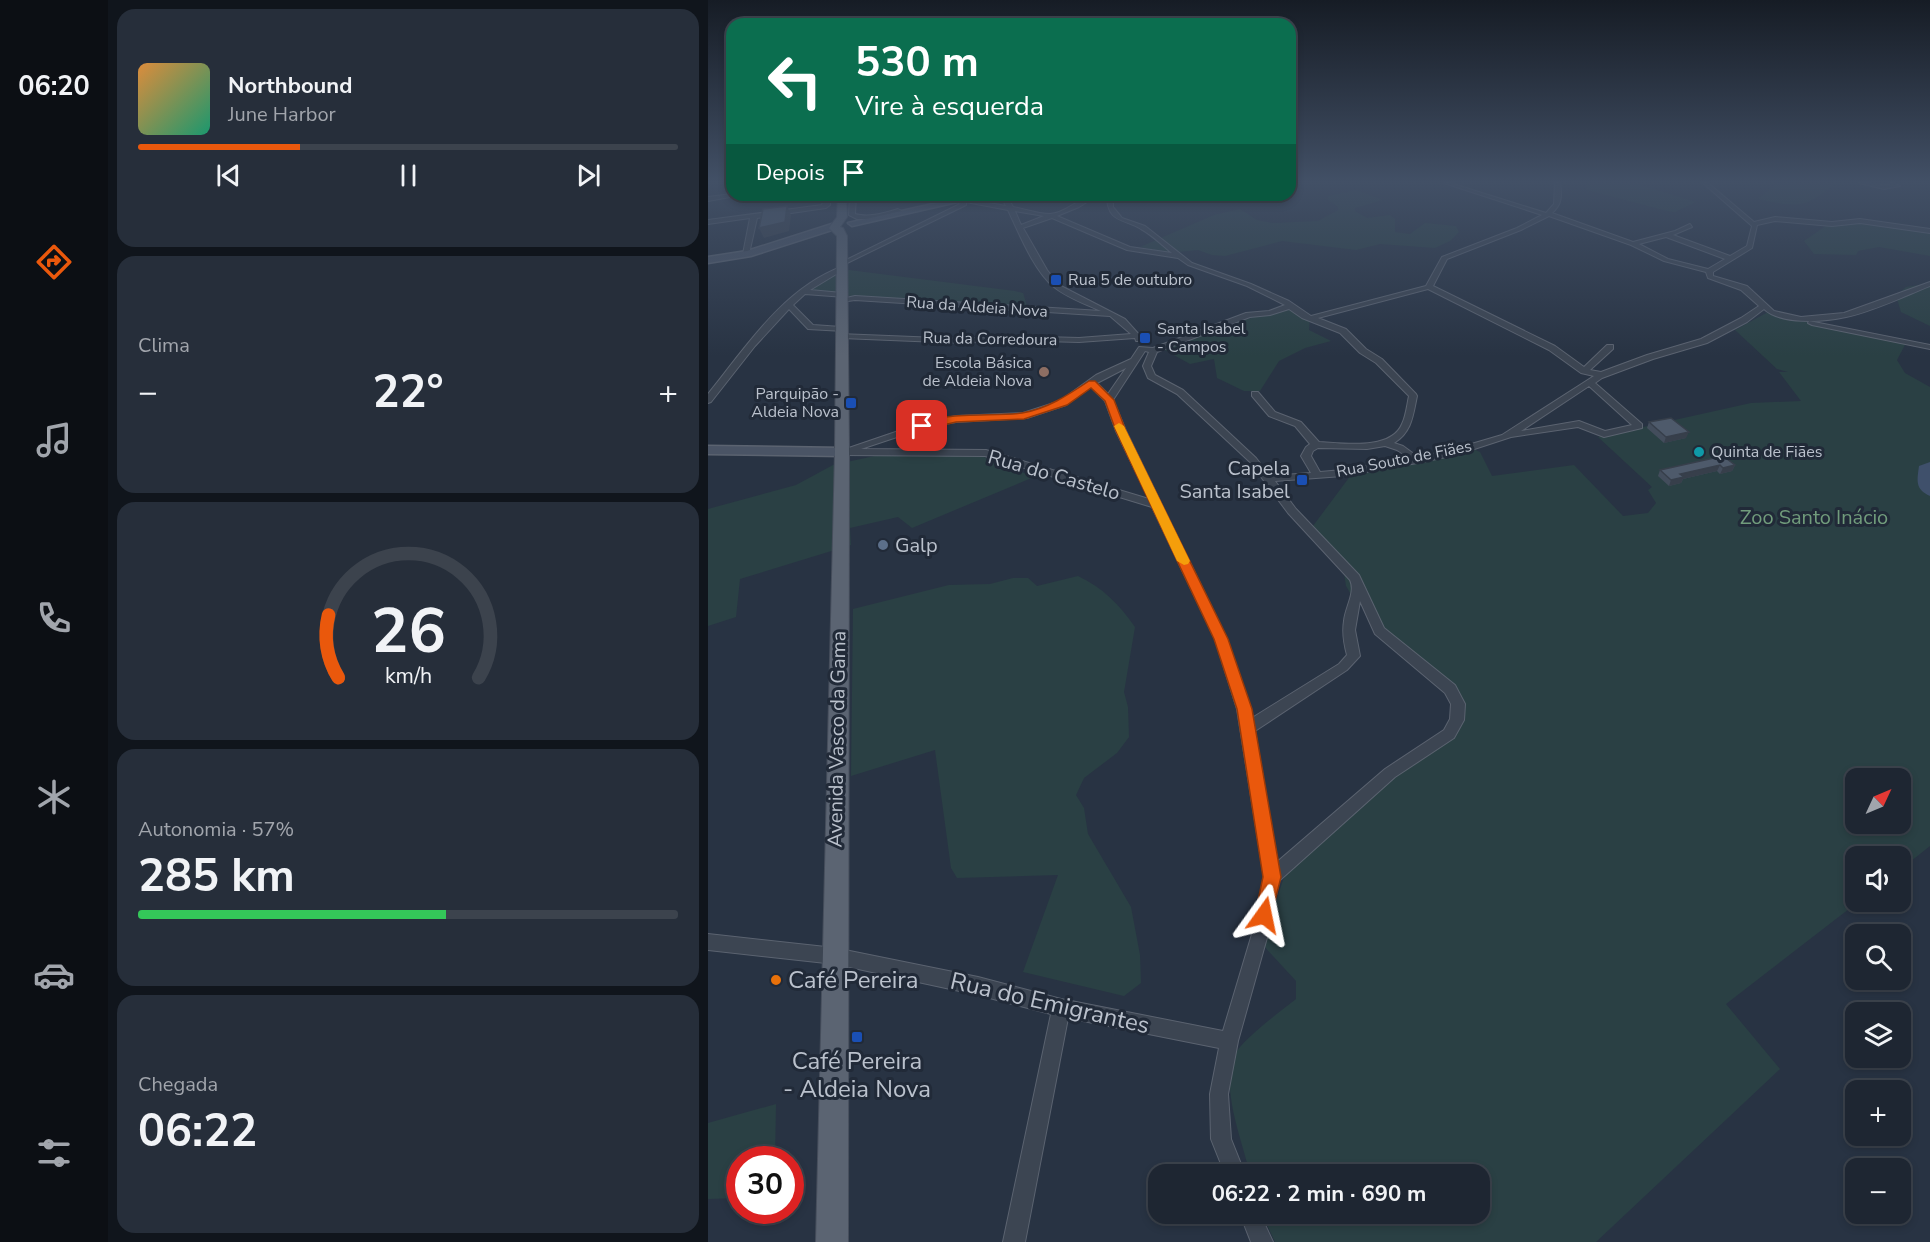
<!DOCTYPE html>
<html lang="pt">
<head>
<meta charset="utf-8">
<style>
  :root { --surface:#1e2632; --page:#262e3a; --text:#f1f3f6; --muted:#a1a5ac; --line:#3c434d; --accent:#ea580c }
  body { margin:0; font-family:"Nunito Sans",sans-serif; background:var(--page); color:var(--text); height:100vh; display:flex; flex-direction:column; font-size:22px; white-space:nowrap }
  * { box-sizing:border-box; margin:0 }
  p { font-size:20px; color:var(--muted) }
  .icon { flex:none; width:33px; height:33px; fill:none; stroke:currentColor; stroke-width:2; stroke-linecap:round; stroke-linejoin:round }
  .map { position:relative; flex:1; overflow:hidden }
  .drawer { display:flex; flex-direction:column; gap:9px; padding:9px; background:#10151c; width:600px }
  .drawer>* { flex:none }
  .top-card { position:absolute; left:18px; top:18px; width:570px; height:183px; border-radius:18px; box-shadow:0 3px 9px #0003,0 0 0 2px var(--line); background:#0b6e4f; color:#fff; overflow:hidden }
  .needle { width:39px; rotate:46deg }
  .tools { position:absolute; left:1137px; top:768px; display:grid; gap:12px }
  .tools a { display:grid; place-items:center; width:66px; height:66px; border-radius:12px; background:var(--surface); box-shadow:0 3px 9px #0003,0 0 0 2px var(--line); font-size:30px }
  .speed { position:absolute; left:18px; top:1146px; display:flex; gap:12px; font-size:30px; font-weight:700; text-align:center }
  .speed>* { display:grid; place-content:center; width:78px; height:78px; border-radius:50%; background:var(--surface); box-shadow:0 3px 9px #0003,0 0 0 2px var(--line); line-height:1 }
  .speed .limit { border:9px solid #d22; background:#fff; color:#111 }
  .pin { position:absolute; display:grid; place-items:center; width:51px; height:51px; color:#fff; margin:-26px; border-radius:12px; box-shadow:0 3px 9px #0006 }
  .me { position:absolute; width:66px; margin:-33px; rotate:12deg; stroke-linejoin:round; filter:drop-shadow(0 0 4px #0008) }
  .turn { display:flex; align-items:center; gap:21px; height:126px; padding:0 30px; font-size:27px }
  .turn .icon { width:78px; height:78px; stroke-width:2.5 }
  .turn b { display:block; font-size:42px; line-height:51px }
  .then { display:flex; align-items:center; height:57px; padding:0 30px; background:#0003; gap:12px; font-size:22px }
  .big { font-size:45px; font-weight:700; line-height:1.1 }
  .drawer .tile { flex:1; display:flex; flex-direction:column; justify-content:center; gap:9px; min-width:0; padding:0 21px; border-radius:18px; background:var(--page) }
  .drawer .dial { align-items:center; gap:0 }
  .dial svg { height:156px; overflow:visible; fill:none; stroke:var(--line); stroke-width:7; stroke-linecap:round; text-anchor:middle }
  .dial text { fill:var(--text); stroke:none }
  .song { display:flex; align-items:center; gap:18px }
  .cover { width:72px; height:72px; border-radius:9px; background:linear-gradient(135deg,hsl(30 70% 55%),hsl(160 70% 35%)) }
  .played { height:6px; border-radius:3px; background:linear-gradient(90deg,var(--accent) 30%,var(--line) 30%) }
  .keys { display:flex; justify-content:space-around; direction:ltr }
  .heat { display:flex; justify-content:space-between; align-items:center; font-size:33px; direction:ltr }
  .charge { height:9px; border-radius:4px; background:linear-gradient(90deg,#34c759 57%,var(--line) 0) }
  .trip { position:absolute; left:440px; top:1164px; width:342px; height:60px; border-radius:18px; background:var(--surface); box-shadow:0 3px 9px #0003,0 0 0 2px var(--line); font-weight:700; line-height:60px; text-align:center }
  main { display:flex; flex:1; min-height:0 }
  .menu { display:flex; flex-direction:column; width:108px; justify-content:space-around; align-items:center; background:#0c0f14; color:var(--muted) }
  .menu .icon { width:42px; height:42px }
  .menu .on { color:var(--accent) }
  .menu b { font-size:27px; color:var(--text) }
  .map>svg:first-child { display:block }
  .green { fill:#2a4044; fill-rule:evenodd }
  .water { fill:#3f506b }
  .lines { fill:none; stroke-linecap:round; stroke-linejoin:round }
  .street-casing { stroke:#5b6370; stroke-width:2 }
  .secondary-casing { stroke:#5b6370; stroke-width:3 }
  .primary-casing { stroke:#464e5c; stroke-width:2 }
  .street { fill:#3c4552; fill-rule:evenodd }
  .secondary { fill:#4a5465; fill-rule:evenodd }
  .primary { fill:#5b6472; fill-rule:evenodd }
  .wall { fill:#434d5c }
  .shaded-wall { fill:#373f4b }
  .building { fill:#4e5a6b; stroke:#373f4b; stroke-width:1.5 }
  .route { fill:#ea580c; stroke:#983908; stroke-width:1.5 }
  .slow { fill:#f59e0b }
  .transit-dot { fill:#1a4fb4; stroke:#212a38; stroke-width:2 }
  .education-dot { fill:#8d6e63; stroke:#212a38; stroke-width:2 }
  .culture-dot { fill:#0f9aa8; stroke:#212a38; stroke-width:2 }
  .service-dot { fill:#5c6f8a; stroke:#212a38; stroke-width:2 }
  .food-dot { fill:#e8710a; stroke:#212a38; stroke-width:2 }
  .labels { text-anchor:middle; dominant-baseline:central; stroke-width:6; stroke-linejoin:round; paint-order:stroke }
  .far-poi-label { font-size:16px; fill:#bac1cc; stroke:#212a38; text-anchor:start }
  .far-street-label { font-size:16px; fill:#bac1cc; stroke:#212a38 }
  .poi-label { font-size:20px; fill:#bac1cc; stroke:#212a38; text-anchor:end }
  .street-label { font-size:20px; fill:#bac1cc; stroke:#212a38 }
  .park-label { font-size:20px; fill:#719c7c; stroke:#212a38 }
  .near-poi-label { font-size:24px; fill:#bac1cc; stroke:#212a38; text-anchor:start }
  .near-street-label { font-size:24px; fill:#bac1cc; stroke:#212a38 }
</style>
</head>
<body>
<main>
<nav class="menu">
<b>06:20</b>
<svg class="icon on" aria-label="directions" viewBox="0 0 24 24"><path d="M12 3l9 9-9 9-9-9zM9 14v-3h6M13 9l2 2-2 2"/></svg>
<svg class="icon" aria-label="music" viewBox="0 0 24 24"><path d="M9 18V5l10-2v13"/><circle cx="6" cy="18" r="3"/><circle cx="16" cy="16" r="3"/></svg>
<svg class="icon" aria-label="phone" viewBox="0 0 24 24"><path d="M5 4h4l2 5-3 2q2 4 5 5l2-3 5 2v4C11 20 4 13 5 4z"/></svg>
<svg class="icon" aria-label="climate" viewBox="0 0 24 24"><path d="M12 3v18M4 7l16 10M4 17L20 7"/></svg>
<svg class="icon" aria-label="car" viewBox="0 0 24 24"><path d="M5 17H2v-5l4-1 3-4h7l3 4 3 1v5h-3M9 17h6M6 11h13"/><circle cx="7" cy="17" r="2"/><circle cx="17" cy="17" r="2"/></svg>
<svg class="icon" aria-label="filters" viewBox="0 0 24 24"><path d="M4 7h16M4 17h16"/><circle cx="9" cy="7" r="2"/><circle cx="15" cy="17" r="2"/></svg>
</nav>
<section class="drawer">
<div class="tile">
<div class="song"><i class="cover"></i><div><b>Northbound</b><p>June Harbor</p></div></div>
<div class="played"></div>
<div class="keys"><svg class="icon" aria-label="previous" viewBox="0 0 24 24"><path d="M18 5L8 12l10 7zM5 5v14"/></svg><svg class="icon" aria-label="pause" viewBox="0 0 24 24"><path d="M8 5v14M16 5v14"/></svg><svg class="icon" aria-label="next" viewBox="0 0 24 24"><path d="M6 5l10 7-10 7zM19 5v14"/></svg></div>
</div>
<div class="tile"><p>Clima</p>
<div class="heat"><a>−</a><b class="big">22°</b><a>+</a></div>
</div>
<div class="tile dial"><svg viewBox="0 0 100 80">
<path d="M14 69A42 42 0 1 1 86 69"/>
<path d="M14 69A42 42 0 0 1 9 37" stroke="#ea580c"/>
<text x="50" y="56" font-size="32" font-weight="700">26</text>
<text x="50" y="72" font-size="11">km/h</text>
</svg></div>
<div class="tile"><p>Autonomia · 57%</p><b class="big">285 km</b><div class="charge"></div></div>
<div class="tile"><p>Chegada</p><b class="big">06:22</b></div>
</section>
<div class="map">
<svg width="1222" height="1242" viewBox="0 0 1222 1242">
  <rect width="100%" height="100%" fill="#283343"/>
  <!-- green -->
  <path class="green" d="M879 183H926L988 202 967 212 959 211 879 190Z
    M1070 183H1127C1097 210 1089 207 1050 199Z
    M648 190 675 200 647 208V211L659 218 682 215 687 219V232L702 234 717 223 748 226 751 232 742 241 727 248 672 244 648 250 574 241 517 256 504 255 490 250 459 253 432 247 506 215 532 209 549 220 565 223 610 221 630 210V207L619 199 621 196Z
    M1144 220 1222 230V256L1171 247 1150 251 1148 255 1106 254 1096 241 1122 223Z
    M141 270 307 291 315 293 320 309 142 296 103 290 128 274Z
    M1222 283V326L1193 312 1188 296 1198 287Z
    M579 306 602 318 601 330 623 341 597 348 571 361 552 391H536L509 378 506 359 482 364 453 348Z
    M1062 311 1132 331 1198 343 1189 360 1197 373 1222 387V846L1193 869 1192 856H1148V902H1150L1018 1004 1072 1069 888 1242H567L554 1214H771V1174H542C534 1140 515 1095 524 1060 528 1044 574 1010 588 999V981L554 944 575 880 599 841 735 732 747 716 744 693 645 598 638 586 636 573 599 534 646 471 658 466 763 448 772 452 784 476 866 465 915 516 940 513 948 503 940 490 944 487 890 437 1043 403 1093 401 1071 372H1080L1069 369 1027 330ZM1148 778H1192V824H1148Z
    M171 455H271L326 477 204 528 190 517 142 528 143 545 32 579 28 617 0 626V509L88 485 125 465Z
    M370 576C395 588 411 604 427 627L416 692 420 707 421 737 409 753 376 778 368 795 376 808 380 834 423 907 432 955 433 983 416 996 315 972 350 875 249 878 243 868 227 750 143 776 145 609 241 585 282 584 305 578H320L329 586Z
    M68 1104 67 1159 32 1160 31 1198 0 1199V1123Z"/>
  <!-- water -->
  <path class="water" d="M1222 462V496C1207 489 1209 481 1211 466Z"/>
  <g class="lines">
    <defs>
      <path id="street" d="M736 183H742L838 213 846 204 847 183H852C854 195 854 205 844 213L925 242 967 231 982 224 984 227 965 235 1022 256 1039 246 1044 226 995 183H1000L1046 222 1067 217 1124 222 1152 219 1222 229V233L1152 223 1124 226 1067 221 1049 225 1044 248 1005 272V276L1039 286 1066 311 1093 317 1136 313 1222 282V286C1197 296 1163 312 1138 317 1116 322 1073 325 1056 309L1039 322 999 343 945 359 894 378 887 383 934 424V428L896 437 870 427 803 437 748 455 709 463 635 476 567 481 588 509 651 575 676 628 747 685 757 704 756 720 746 738 687 777 571 881 560 934 530 1041 520 1094 523 1139 537 1174H517L503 1139 502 1094 511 1048 360 1018 317 1242H295L343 1014 270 995 127 964 0 950V934L127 948 270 977 353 999 515 1031 544 934 556 877 529 709 507 639 444 507 277 456 134 455 129 452 214 423 248 416 315 413 352 401 388 375 423 359 431 347 445 348 538 313 561 311 577 305 539 286 480 265 470 258 419 250 344 218 315 228 339 270 351 285 417 319 435 339 434 341H428L427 338 371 342 298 340 255 343 134 338H131V334L255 339 298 336 371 338 423 334 402 316 147 300 133 302 129 300 147 296 393 311C377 304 360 298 346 287 326 271 311 233 300 210L258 202V205L135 265 130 264 252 204 249 201 222 195H235L298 206 294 198 296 195H302L300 198 305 207C316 209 330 214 342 214 359 213 373 195 390 195L371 207 349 216 422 247 464 253C454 245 444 235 433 229 415 218 399 223 399 195H405V207L414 218 437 226 484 263 543 284 581 301 603 316 718 286 734 257 809 228 834 215ZM307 211 336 216 313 225ZM841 216 923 245 956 261 998 272 1000 278 1033 290 1051 306 1033 318 993 339 939 355 893 372 882 370 905 349V345H899L876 367 847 346 725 286 739 259 813 230ZM958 237 1017 259 1000 269 960 259 931 244ZM720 289 841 350 873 373 886 376 794 435 743 450 710 457 695 446 686 443C704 432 705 415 709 396L708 394 674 359 658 349 638 329 610 318ZM581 309 594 318 632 333 652 353 668 363 701 396C699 405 698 416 694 424 683 451 634 443 611 442L593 422 567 412 550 392H544V396L561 416 587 426 602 444 598 447 593 456 603 473 562 476 548 458 475 390 447 375 443 366 449 352 542 317 562 315ZM437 351 441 352 435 366 440 378 469 394 542 462 580 513 642 580C648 592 637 608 636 621 634 633 636 644 639 655L631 664 544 718 519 639 418 431 405 400ZM418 368 400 394 389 383ZM881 386 924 425 897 431 871 421 813 431ZM383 387 397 401 408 431 441 499 278 450 153 449 216 428 248 422 319 418 358 405ZM677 446 689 450 701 458 635 470 612 472 603 456 605 451 610 448 659 449ZM652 601 667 634 737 693 743 704 742 719 736 730 677 769 569 862 547 731 639 670 652 656 647 630Z
        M1151 183 1182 185 1180 183H1186L1192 186 1176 189Z
        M24 194 33 195 0 201V197Z
        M117 195H123L122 205 118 208 49 218 41 254 38 256 35 254 42 218 0 224V220L114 205Z
        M142 195H148L147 214C162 218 176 213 190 209L197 213 161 219H149L141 215Z
        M133 267 136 269 135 270 102 290 134 293H137V297L97 294 85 305 105 325 133 327H136V331L100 329 81 309 47 346 3 402 0 403V394C38 347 75 289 133 267Z
        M1101 321 1222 345V349L1104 325 1100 323Z
        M532 1214H552L565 1242H543Z"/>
      <path id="secondary" d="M265 195H280L144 226 140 223Z
        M127 223 130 228 43 256 0 263V257L39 251Z
        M0 446 134 448 141 452 134 456 0 454Z"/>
      <path id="primary" d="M130 195H138L139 217 132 227 135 228 139 236 141 452 140 1242H108L127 452 129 236 121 228 129 217Z"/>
    </defs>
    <!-- street casing -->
    <use href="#street" class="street-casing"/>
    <!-- secondary casing -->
    <use href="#secondary" class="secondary-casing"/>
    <!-- primary casing -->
    <use href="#primary" class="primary-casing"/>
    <!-- street -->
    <use href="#street" class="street"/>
    <!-- secondary -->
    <use href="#secondary" class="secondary"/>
    <!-- primary -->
    <use href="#primary" class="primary"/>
  </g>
  <!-- wall -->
  <path class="wall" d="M941 422 978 438 956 443 939 428Z
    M1015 456 1027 465 1024 471 1012 474 1009 471 975 479 973 483 961 486 950 476 952 470Z"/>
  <!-- shaded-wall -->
  <path class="shaded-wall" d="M79 206 83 215 81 231 56 238 51 228Z
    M981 432 978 438 956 443 958 437Z
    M1012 465 1009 471 975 479 973 483 961 486 963 480 972 474Z
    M1027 465 1024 471 1012 474 1015 468Z"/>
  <!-- building -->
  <path class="building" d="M79 206 77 222 51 228 55 209Z
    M963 418 981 432 958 437 941 422Z
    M1015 456 1027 465 1015 468 1012 465 972 474 976 477 963 480 952 470Z"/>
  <!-- sky -->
  <linearGradient id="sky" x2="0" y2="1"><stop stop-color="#161c25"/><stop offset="0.51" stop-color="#425066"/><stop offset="1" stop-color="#425066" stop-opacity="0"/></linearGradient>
  <rect width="1222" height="356" fill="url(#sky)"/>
  <!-- route -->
  <path class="route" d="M381 381H387L406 400 418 431 520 639 544 709 573 877 562 921 556 924 549 921 547 915 555 877 529 709 506 639 408 431 397 401 383 388 359 405 316 419 248 422 214 430 209 426C228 411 288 417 314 413 339 409 360 395 381 381Z"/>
  <!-- slow -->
  <path class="slow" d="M411 423 416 426 482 561 480 564 476 565 469 561 406 426Z"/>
  <!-- markers -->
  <g class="transit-dot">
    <rect x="342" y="274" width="12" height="12" rx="3"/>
    <rect x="431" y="332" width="12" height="12" rx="3"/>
    <rect x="137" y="397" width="12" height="12" rx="3"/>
    <rect x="588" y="474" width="12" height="12" rx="3"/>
    <rect x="143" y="1031" width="12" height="12" rx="3"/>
  </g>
  <circle class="education-dot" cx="336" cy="372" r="6"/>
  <circle class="culture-dot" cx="991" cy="452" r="6"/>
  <circle class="service-dot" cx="175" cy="545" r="6"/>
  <circle class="food-dot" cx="68" cy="980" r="6"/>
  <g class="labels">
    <!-- far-poi labels -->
    <g class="far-poi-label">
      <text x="360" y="280">Rua 5 de outubro</text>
      <text x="449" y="329">Santa Isabel<tspan x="449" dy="18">- Campos</tspan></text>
      <text x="324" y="363" text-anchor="end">Escola Básica<tspan x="324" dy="18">de Aldeia Nova</tspan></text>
      <text x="131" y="394" text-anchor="end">Parquipão -<tspan x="131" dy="18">Aldeia Nova</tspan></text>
      <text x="1003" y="452">Quinta de Fiães</text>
    </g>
    <!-- far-street labels -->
    <g class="far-street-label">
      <text transform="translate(269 307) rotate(4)">Rua da Aldeia Nova</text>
      <text transform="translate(282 339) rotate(1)">Rua da Corredoura</text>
      <text transform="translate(696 459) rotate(-11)">Rua Souto de Fiães</text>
    </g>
    <!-- poi labels -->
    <g class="poi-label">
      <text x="582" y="468">Capela<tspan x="582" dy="23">Santa Isabel</tspan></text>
      <text x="187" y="545" text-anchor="start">Galp</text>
    </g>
    <!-- street labels -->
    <g class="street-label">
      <text transform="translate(346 475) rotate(16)">Rua do Castelo</text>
      <text transform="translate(129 739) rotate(-89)">Avenida Vasco da Gama</text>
    </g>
    <!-- park labels -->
    <g class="park-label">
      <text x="1106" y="517">Zoo Santo Inácio</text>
    </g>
    <!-- near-poi labels -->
    <g class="near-poi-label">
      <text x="80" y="980">Café Pereira</text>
      <text x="149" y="1061" text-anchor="middle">Café Pereira<tspan x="149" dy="28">- Aldeia Nova</tspan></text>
    </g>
    <!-- near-street labels -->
    <g class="near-street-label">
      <text transform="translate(342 1003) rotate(13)">Rua do Emigrantes</text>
    </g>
  </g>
</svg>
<div class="tools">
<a><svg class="needle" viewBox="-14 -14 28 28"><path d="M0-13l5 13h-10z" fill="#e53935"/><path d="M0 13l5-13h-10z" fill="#a1a5ac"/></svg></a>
<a><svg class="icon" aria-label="sound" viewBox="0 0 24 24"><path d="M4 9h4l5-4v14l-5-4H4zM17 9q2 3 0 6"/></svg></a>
<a><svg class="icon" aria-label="search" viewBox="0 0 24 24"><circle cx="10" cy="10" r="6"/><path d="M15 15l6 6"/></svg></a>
<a><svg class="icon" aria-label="layers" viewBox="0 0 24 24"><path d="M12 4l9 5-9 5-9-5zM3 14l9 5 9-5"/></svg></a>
<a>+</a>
<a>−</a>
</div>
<div class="speed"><div class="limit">30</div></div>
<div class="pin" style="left:214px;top:426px;background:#d93025"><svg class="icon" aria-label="arrive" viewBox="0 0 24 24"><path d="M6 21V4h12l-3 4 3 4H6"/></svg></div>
<svg class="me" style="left:556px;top:915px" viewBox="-20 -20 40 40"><path d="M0-17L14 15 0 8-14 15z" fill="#ea580c" stroke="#fff" stroke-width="4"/></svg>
<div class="trip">06:22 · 2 min · 690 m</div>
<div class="top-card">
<div class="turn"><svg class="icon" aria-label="left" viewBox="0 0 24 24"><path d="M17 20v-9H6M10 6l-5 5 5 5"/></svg><div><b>530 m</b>Vire à esquerda</div></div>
<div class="then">Depois<svg class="icon" aria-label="arrive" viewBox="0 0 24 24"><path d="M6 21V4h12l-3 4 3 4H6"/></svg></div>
</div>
</div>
</main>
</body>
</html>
